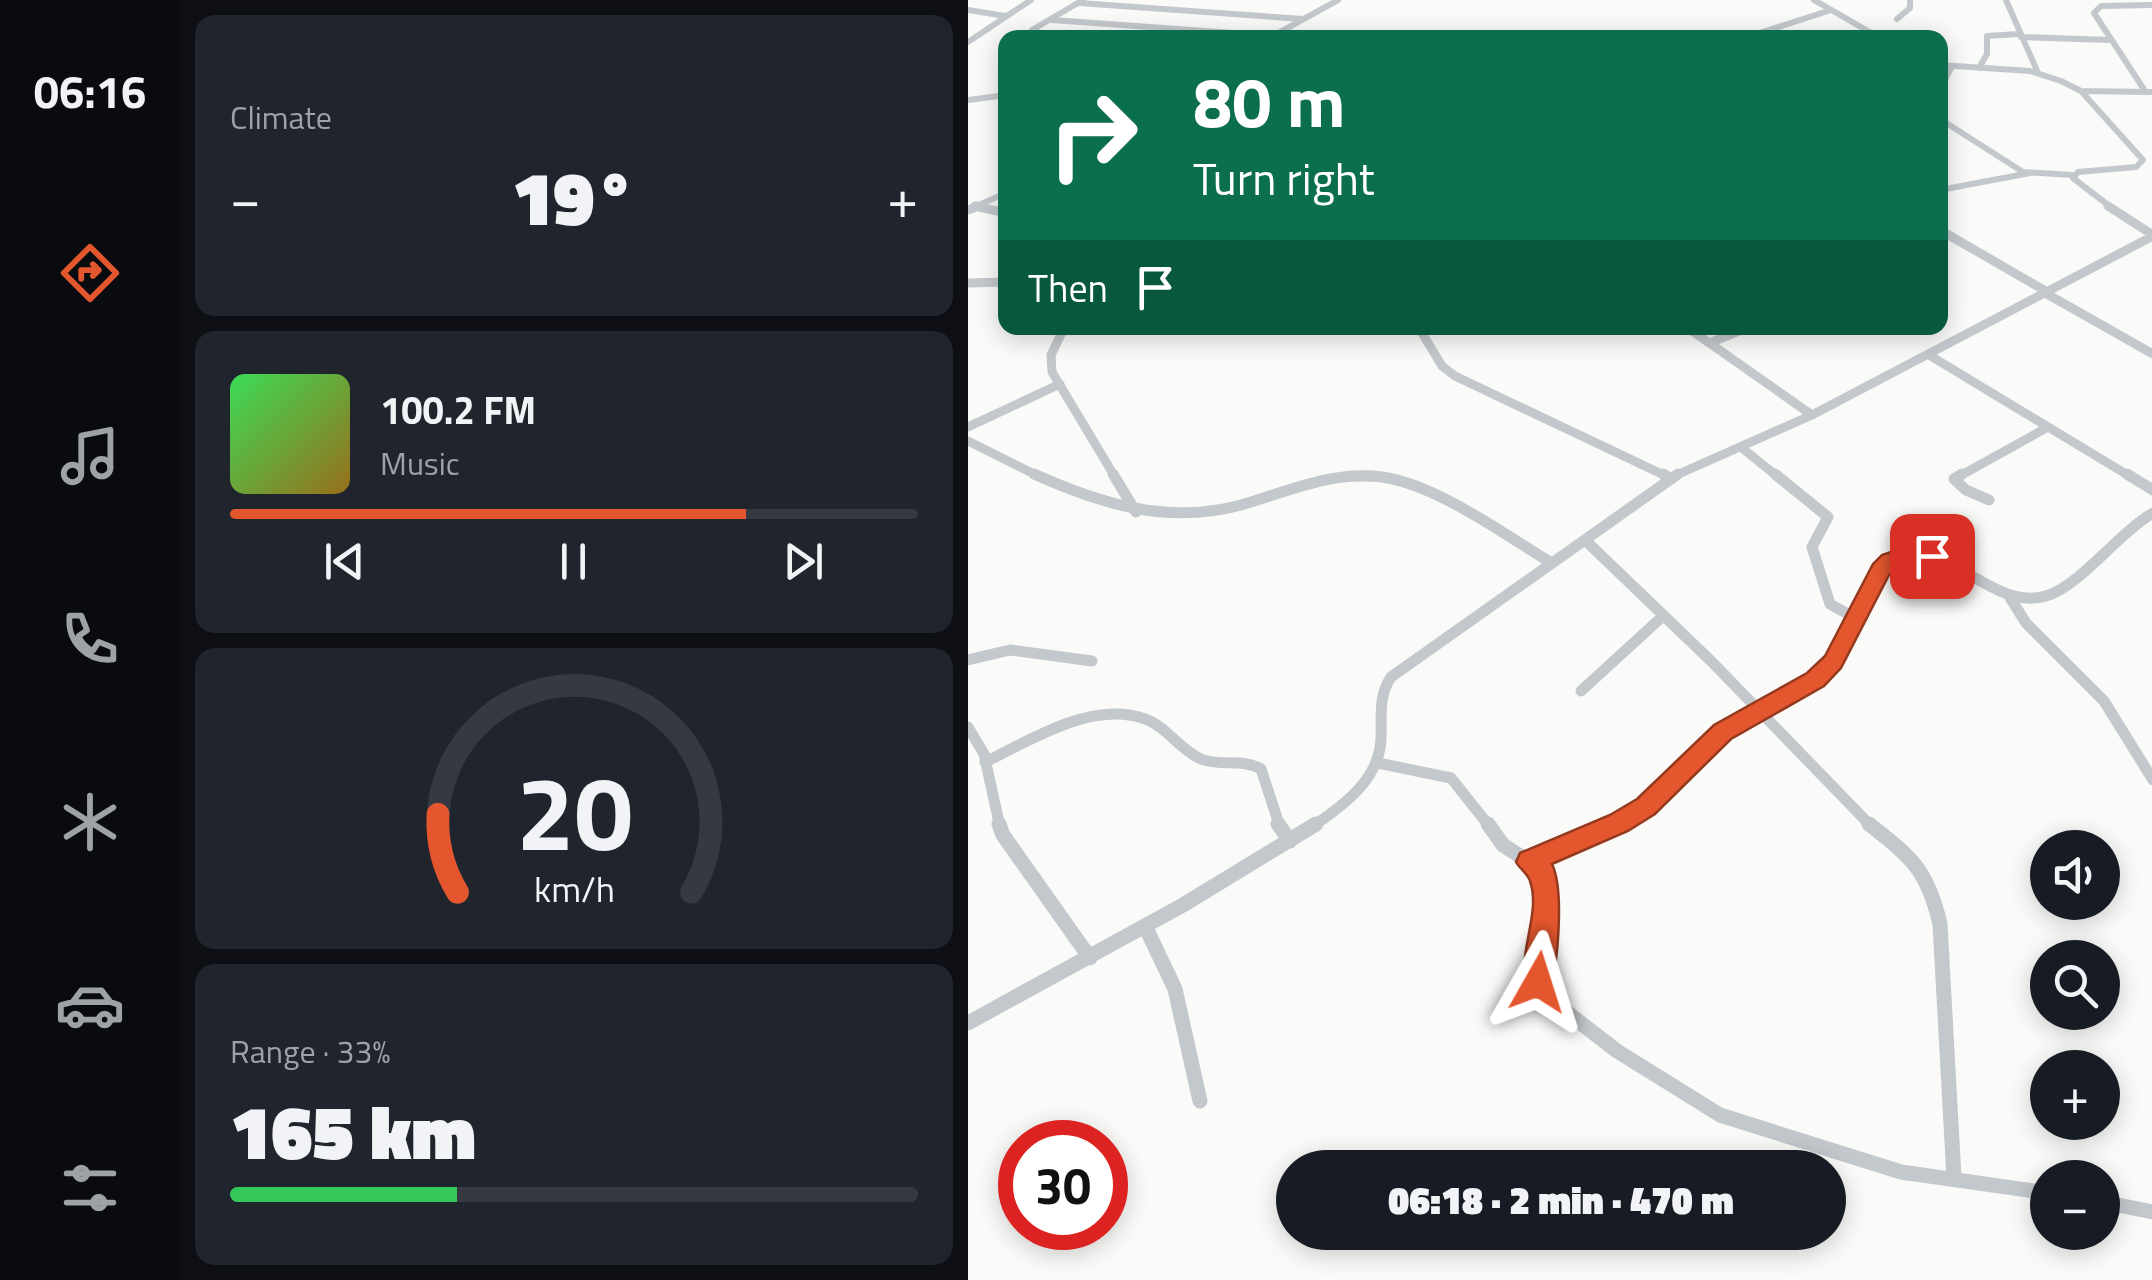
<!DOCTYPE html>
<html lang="en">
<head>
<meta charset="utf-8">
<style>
  :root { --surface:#171b24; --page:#20242c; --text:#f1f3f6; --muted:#9ea1a6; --line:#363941; --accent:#e4572e }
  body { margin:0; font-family:"Titillium Web",sans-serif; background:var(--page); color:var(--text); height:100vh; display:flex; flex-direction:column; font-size:38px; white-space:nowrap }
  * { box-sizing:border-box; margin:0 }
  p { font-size:32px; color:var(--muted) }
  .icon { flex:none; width:55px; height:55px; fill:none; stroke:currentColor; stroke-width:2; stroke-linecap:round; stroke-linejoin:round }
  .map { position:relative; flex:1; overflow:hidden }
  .sheet { display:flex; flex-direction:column; gap:15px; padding:15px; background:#0d0f14; width:788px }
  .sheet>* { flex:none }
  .banner { position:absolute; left:30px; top:30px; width:950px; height:305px; border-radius:20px; box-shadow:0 5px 25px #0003; background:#0b6e4f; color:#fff; overflow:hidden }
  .buttons { position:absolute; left:1062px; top:830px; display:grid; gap:20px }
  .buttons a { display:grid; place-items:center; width:90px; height:90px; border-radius:50%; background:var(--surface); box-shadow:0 5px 25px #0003; font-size:50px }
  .speed { position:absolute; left:30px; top:1120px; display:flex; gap:20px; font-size:50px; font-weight:700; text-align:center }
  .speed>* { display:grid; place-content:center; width:130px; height:130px; border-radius:50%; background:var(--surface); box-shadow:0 5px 25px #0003; line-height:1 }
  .speed .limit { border:15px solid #d22; background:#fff; color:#111 }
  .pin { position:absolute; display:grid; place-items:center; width:85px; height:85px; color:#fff; margin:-42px; border-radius:20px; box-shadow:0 5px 15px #0006 }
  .me { position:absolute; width:110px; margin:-55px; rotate:6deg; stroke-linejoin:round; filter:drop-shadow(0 0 8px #0008) }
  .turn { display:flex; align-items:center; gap:35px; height:210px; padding:0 30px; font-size:45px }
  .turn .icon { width:130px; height:130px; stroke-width:2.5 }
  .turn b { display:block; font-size:70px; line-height:85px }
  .then { display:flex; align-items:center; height:95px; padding:0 30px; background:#0003; gap:20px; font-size:38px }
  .big { font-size:75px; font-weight:800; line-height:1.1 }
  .sheet .card { flex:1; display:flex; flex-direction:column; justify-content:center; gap:15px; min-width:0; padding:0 35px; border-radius:20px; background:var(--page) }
  .sheet .dial { align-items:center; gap:0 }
  .dial svg { height:260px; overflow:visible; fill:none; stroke:var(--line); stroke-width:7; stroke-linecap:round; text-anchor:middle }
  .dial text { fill:var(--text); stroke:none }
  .song { display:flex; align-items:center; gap:30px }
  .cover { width:120px; height:120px; border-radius:15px; background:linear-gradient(135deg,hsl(130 70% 55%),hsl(40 70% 35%)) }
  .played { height:10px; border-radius:5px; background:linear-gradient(90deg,var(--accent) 75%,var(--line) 75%) }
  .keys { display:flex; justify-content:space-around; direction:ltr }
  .heat { display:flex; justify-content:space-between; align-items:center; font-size:55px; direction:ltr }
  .charge { height:15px; border-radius:8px; background:linear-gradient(90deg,#34c759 33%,var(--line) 0) }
  .trip { position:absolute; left:308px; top:1150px; width:570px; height:100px; border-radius:50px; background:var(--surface); box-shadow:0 5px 25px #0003; font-weight:800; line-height:100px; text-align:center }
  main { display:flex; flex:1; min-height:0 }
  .tabs { display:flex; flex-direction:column; width:180px; justify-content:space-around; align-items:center; background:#090b0e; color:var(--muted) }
  .tabs .icon { width:70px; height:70px }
  .tabs .active { color:var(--accent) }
  .tabs b { font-size:45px; color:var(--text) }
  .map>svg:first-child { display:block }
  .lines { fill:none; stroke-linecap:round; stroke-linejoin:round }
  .street-far3 { stroke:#c3c8cc; stroke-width:6 }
  .street-far2 { stroke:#c3c8cc; stroke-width:9 }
  .street-far1 { stroke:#c3c8cc; stroke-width:11 }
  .street { stroke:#c3c8cc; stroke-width:15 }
  .route { fill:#e4572e; stroke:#94391e; stroke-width:2.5 }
</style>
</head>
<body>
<main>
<nav class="tabs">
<b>06:16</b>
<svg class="icon active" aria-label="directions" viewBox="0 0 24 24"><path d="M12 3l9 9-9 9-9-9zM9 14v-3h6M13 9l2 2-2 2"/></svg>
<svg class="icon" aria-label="music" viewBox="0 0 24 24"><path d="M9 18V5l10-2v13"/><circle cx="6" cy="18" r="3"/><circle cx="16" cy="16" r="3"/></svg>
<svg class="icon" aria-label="phone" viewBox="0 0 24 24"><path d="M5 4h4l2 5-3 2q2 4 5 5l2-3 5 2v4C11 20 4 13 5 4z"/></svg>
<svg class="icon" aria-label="climate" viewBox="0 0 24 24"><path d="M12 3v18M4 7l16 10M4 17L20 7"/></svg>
<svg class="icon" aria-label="car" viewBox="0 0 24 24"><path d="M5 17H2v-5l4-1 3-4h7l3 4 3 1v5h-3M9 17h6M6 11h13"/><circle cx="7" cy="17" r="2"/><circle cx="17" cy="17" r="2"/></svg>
<svg class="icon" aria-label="filters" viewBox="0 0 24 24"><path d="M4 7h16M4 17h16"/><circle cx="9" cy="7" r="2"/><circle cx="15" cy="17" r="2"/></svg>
</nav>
<section class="sheet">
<div class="card"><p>Climate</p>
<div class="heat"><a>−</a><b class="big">19°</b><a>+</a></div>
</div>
<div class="card">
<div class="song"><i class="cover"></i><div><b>100.2 FM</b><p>Music</p></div></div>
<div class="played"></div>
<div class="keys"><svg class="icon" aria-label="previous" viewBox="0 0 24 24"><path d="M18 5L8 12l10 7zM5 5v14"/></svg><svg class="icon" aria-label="pause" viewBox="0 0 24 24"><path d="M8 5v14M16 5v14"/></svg><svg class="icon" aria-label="next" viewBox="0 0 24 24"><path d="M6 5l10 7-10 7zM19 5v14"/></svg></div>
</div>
<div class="card dial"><svg viewBox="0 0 100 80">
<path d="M14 69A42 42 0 1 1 86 69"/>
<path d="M14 69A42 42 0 0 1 8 45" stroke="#e4572e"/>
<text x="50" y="56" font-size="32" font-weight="700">20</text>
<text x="50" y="72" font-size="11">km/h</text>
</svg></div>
<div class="card"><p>Range · 33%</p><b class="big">165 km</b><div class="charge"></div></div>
</section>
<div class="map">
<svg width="1185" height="1280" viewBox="0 0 1185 1280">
  <rect width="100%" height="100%" fill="#fafaf8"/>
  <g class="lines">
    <!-- street-far3 -->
    <path class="street-far3" d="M846 0 912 38
      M1038 0 1070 73
      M111 3 335 19
      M0 10 37 16
      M929 19 942 8V0
      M84 20 306 36
      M303 37 370 0
      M1053 37 1141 40
      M86 38 64 30 115 0
      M776 38 863 10
      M0 42 63 0
      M972 65 1062 71 1093 81 1113 91 1175 160 1168 167 1110 172 1105 178 1144 208
      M1011 68 1019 54V36L1051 34
      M972 89 984 66
      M1113 91 1184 92
      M1177 91 1126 13 1133 6 1185 5
      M0 100 38 95
      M972 119 1055 172 1104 175
      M972 190 1062 173
      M7 206 16 208
      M4 208 38 193"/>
    <!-- street-far2 -->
    <path class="street-far2" d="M7 206 38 213
      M1140 206 1185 235
      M0 210 10 206
      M972 230 1081 293
      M0 283 38 282
      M1079 294 1185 354
      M96 328 83 355 84 372 147 477
      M451 328 474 366 487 376 700 477
      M720 328 844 415
      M742 343 778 328
      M961 355 1163 477
      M0 427 92 384
      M0 441 72 477
      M774 448 810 477
      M379 477H414
      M704 477 844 415 1185 236
      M990 477 1080 427"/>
    <!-- street-far1 -->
    <path class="street-far1" d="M66 474C133 504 200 525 273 505 318 492 366 470 414 477 470 485 535 534 584 563
      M145 474 168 512
      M695 474 702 478
      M807 474 860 517 844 547 862 604 887 618
      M994 474 986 479 998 490 1021 500
      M1159 474 1185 490
      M617 540 744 662 904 827
      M1041 596 1058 623 1136 701 1185 780
      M0 660 42 650 124 661
      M613 691 695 616
      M0 727 16 754 32 827
      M17 762C63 740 124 700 177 719 198 726 212 750 233 759 253 767 274 758 293 769L312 827
      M410 763 483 778 522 827
      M344 827C376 805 412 779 413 738 414 715 410 697 423 677L710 474
      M643 827C691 806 716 758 759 730 792 709 835 696 861 666 886 638 895 574 929 558 977 535 1024 612 1078 596 1112 586 1149 534 1185 513"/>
    <!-- street -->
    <path class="street" d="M31 824 35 835 122 958
      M310 824 322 841
      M520 824 535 845 572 869C583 910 564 952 574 993L649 1051 752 1115 933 1172 1080 1193
      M901 824C944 858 959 869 972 924L986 1178
      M562 861 648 824
      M178 928 207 989 232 1101
      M0 1023 215 905 348 824
      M1135 1202 1185 1212"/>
  </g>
  <!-- route -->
  <path class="route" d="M940 546 964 548 975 556 964 564 941 561 921 575 873 668 856 686 763 739 687 814 660 831 584 864C596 889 591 966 580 992L570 996 560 992C546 959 574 915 562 881 560 874 552 869 548 862L552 853 642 815 669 799 746 725 839 673 857 656 905 564 914 555Z"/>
</svg>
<div class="buttons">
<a><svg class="icon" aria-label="sound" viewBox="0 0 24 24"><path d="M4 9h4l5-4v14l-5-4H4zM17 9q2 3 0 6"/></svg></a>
<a><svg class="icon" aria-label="search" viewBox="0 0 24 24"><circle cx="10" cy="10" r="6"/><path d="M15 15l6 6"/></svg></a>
<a>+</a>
<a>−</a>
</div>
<div class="speed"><div class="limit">30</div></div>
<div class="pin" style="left:964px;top:556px;background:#d93025"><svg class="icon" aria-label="arrive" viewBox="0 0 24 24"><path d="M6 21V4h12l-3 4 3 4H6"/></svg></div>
<svg class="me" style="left:570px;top:982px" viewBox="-20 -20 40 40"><path d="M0-17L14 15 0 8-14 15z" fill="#e4572e" stroke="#fff" stroke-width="4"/></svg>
<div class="trip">06:18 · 2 min · 470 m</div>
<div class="banner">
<div class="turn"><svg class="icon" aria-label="right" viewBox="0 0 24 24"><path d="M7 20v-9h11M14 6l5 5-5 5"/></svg><div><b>80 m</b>Turn right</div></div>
<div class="then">Then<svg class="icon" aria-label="arrive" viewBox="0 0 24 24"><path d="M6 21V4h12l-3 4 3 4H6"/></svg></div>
</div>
</div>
</main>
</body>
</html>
